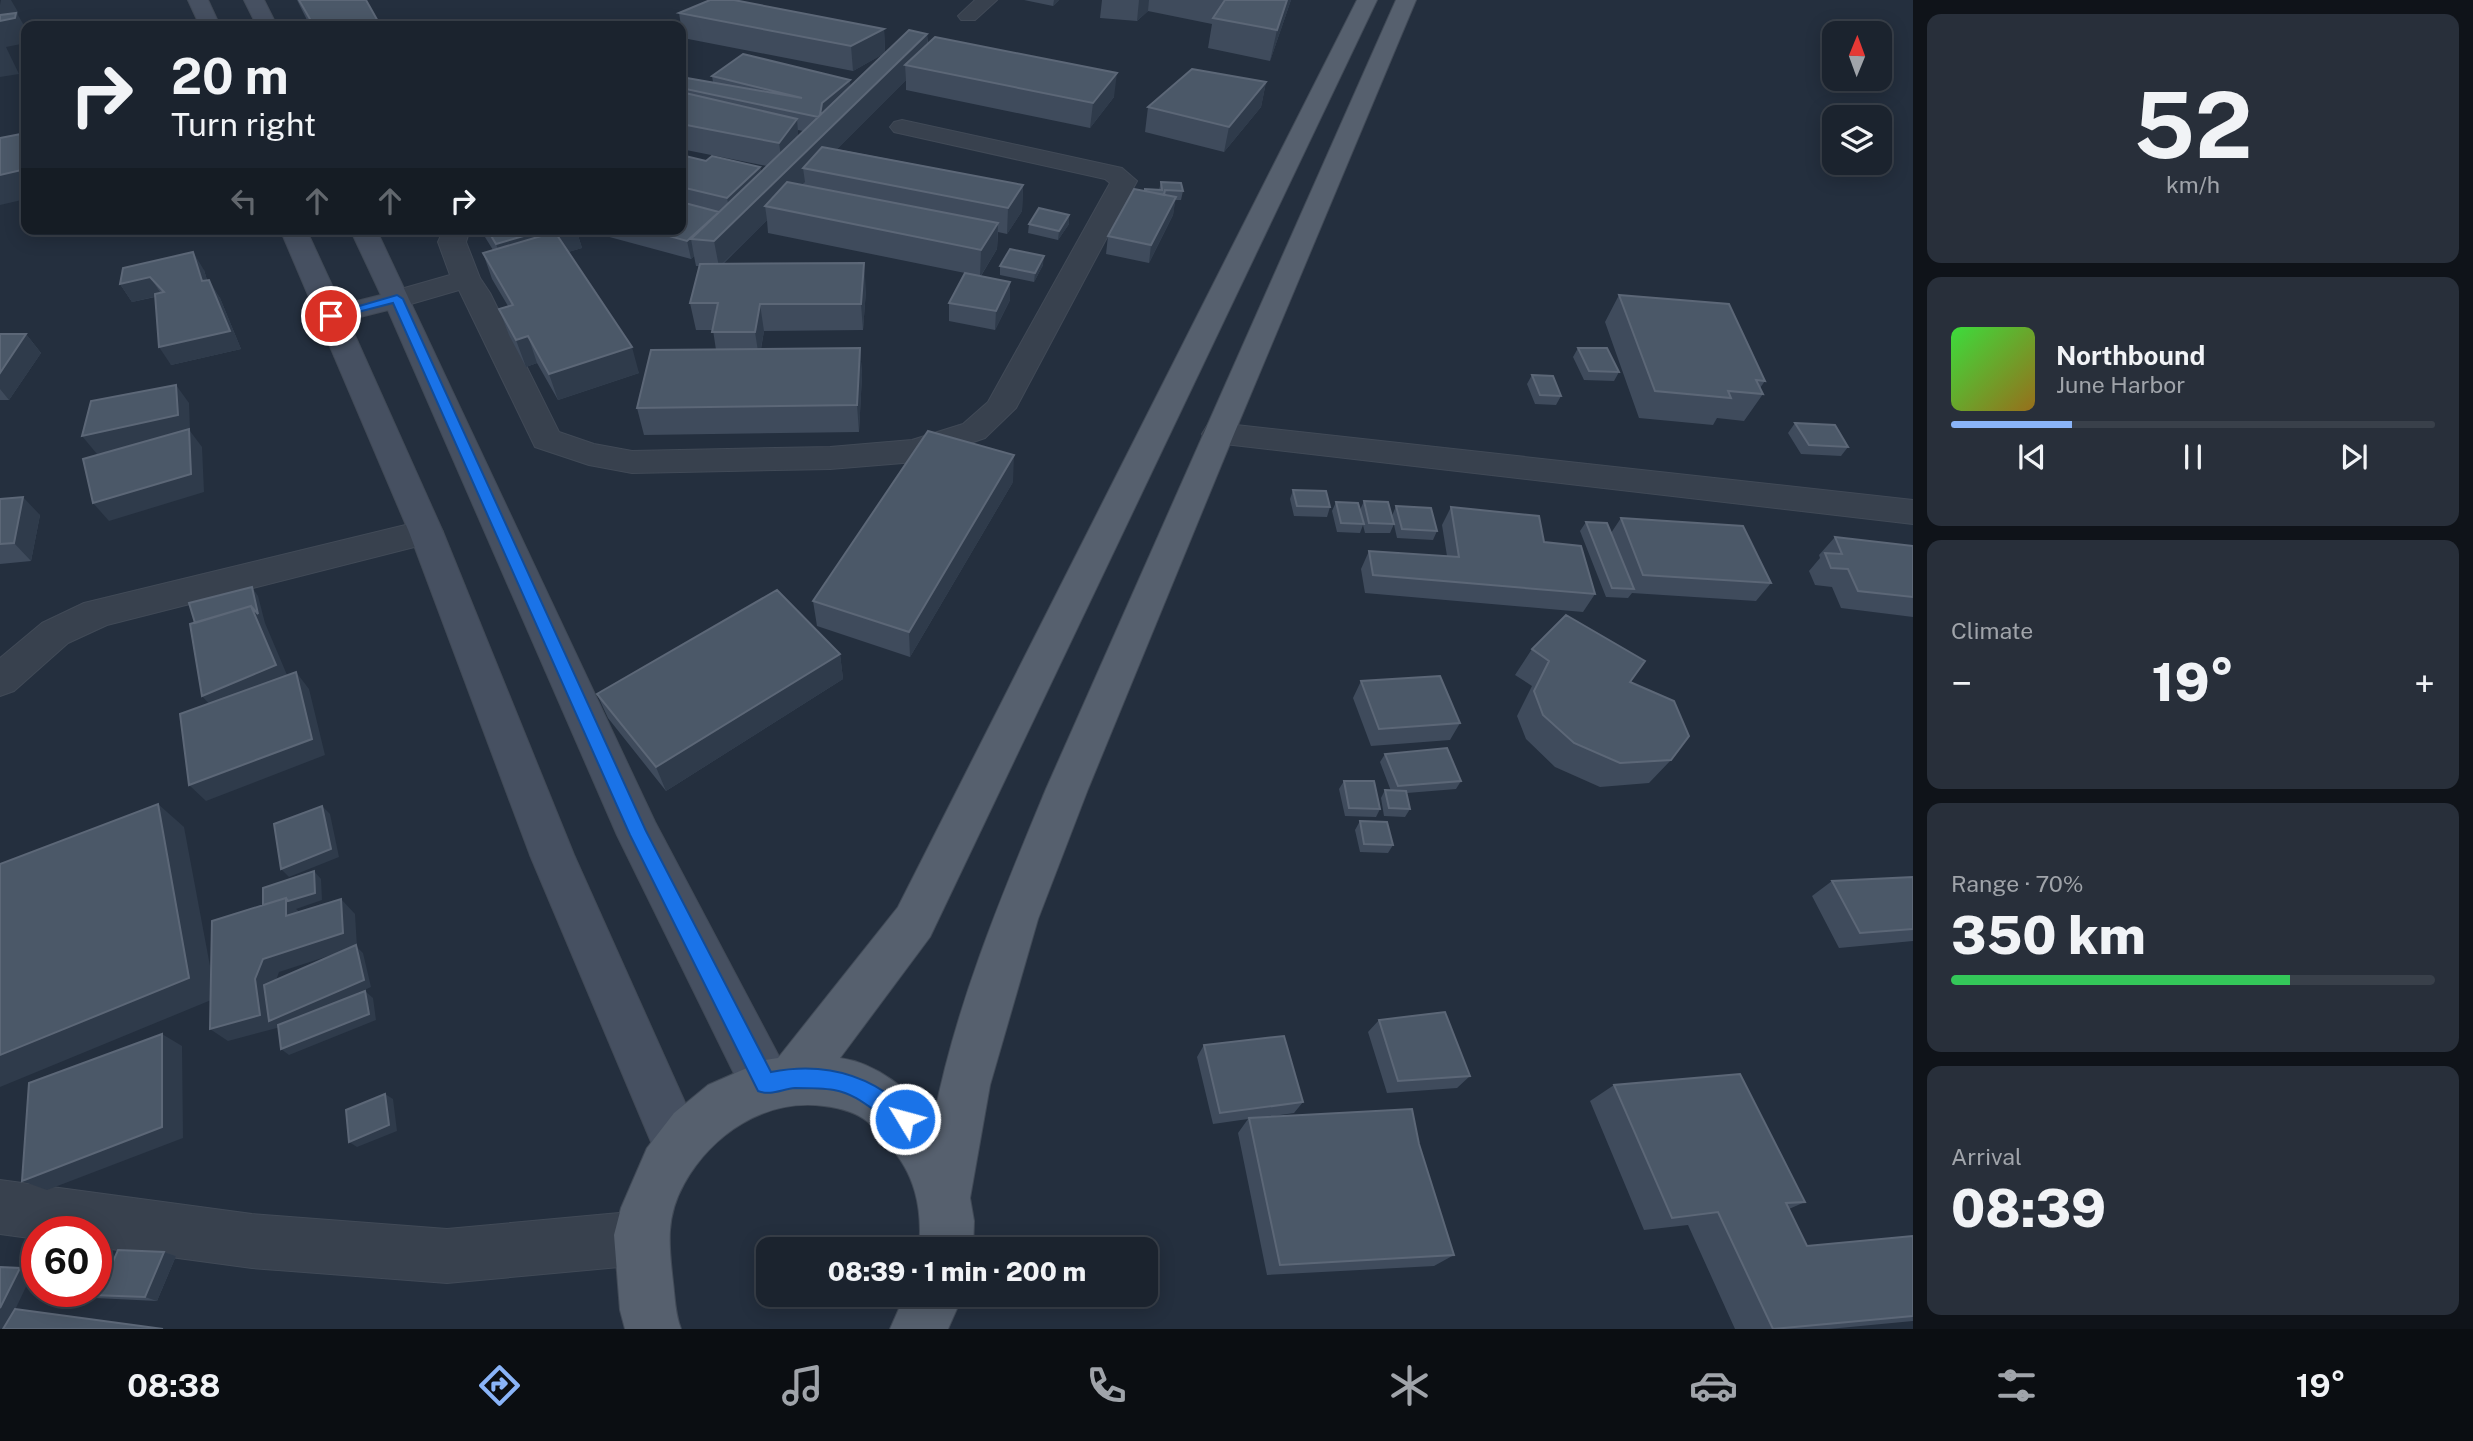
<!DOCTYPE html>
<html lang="en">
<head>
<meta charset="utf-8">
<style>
  :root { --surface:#1b232e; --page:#282f3a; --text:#f1f3f6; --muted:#a0a4aa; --line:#39404a; --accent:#8ab4f8 }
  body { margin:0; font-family:"Public Sans",sans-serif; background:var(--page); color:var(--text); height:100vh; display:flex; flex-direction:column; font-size:26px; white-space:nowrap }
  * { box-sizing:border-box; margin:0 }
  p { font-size:23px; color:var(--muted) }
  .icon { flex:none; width:38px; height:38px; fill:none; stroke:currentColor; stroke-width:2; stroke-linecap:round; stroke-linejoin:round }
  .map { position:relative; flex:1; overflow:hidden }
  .side { display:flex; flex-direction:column; gap:14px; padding:14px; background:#0f1319; width:560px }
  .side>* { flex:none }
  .top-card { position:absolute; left:21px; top:21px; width:665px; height:214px; border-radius:14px; box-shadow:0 4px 18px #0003,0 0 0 2px var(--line); background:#1b232e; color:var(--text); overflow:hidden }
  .needle { width:46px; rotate:1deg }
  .controls { position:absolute; left:1822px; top:21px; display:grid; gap:14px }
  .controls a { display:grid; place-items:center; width:70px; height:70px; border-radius:14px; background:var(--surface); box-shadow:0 4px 18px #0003,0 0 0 2px var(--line); font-size:35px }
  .speed { position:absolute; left:21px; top:1216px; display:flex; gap:14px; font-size:35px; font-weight:700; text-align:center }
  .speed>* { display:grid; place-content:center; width:91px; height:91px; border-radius:50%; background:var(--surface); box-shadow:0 4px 18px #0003,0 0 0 2px var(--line); line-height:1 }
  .speed .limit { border:10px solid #d22; background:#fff; color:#111 }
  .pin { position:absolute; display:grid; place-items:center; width:60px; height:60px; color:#fff; margin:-30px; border:4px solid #fff; border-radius:50%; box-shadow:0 2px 7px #0007 }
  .me { position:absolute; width:77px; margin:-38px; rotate:307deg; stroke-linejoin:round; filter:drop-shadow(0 0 5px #0008) }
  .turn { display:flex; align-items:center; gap:24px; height:147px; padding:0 35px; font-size:32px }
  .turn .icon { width:91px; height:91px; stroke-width:2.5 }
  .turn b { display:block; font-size:49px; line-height:60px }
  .lanes { display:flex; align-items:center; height:66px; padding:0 35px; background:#0003; justify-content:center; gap:35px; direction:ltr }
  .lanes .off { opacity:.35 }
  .big { font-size:52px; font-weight:800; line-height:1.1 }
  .side .widget { flex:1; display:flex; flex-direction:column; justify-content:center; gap:10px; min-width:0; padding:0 24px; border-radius:14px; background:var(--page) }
  .side .dial { align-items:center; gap:0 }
  .dial b { font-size:91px; line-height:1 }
  .song { display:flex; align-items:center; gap:21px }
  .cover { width:84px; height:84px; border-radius:10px; background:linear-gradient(135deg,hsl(120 70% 55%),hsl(40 70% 35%)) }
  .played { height:7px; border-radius:4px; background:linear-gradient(90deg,var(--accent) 25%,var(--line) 25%) }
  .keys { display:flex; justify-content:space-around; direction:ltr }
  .heat { display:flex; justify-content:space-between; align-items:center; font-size:38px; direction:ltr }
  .charge { height:10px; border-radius:5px; background:linear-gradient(90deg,#34c759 70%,var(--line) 0) }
  .trip { position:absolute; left:756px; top:1237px; width:402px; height:70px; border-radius:14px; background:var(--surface); box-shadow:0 4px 18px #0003,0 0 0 2px var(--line); font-weight:800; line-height:70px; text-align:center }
  .menu { display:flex; height:112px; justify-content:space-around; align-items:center; background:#0b0e12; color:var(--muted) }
  .menu .icon { width:49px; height:49px }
  .menu .on { color:var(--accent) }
  .menu b { font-size:32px; color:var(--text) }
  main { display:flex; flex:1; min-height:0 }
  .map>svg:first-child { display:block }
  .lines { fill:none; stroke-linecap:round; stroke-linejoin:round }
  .street-casing { stroke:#414a57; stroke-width:2 }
  .secondary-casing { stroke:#414a57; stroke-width:2 }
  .primary-casing { stroke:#414a57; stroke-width:2 }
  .street { fill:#38414e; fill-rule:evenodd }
  .secondary { fill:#465061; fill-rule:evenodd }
  .primary { fill:#56606e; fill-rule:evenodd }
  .wall { fill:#3f4b5c; fill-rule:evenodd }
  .shaded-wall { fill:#2f3b4b; fill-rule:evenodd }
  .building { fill:#4b5868; stroke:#5c6777; stroke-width:2 }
  .route { fill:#1a73e8; stroke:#114b97; stroke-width:2 }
</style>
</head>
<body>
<main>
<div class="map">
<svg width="1913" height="1329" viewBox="0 0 1913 1329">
  <rect width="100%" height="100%" fill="#242f3e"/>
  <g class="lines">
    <defs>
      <path id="street" d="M975 0H997L975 20H961L958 16Z
        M902 120 1122 168 1137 181 1016 408 985 438 915 462 830 469 632 473 589 465 535 447 459 290 397 308 387 305 383 299 387 293 450 275 438 242 444 229H470L466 242 480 278 490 293 559 432 594 444 632 451 830 447 912 440 963 424 988 402 1110 183 1105 179 894 132 890 127 894 122Z
        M1218 423 1913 500V524L1207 442 1202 434 1207 426Z
        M426 520 438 523 443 532 438 541 107 625 68 643 14 691 0 696V658L42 623 84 603Z
        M0 1180 252 1214 447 1229 641 1211 660 1219 668 1238 660 1257 641 1265 447 1283 252 1268 96 1247V1232H37V1239L0 1234Z"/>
      <path id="secondary" d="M188 0H208L220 26H200Z
        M244 0H264L277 26H257Z
        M280 229H306L341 305 381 295 350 229H376L655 822 784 1066 791 1084 784 1102 766 1109 748 1102 617 835 388 310 348 320 443 532 574 855 704 1145 696 1163 678 1171 660 1163 530 855 409 532Z"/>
      <path id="primary" d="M1357 0H1377L930 937 840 1058C878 1063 908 1091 934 1117 956 1004 1002 895 1046 789L1396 0H1416L1234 434 1088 789 1038 919 990 1085 970 1198 974 1221 973 1250H919C923 1208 915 1172 886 1142 881 1135 875 1128 868 1122 856 1112 840 1108 824 1106 766 1098 712 1134 684 1184 665 1218 669 1246 673 1282 675 1298 675 1314 681 1329H625L620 1310 614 1235 621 1208 647 1148 674 1113 708 1085 765 1060 778 1058 898 907Z
        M905 1295H963L948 1329H890Z"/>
    </defs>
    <!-- street casing -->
    <use href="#street" class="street-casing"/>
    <!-- secondary casing -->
    <use href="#secondary" class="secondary-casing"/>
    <!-- primary casing -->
    <use href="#primary" class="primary-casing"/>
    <!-- street -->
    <use href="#street" class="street"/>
    <!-- secondary -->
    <use href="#secondary" class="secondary"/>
    <!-- primary -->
    <use href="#primary" class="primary"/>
  </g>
  <!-- wall -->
  <path class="wall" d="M297 0H366L380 26H310Z
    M1024 0H1059L1053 6Z
    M1102 0H1291L1270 61 1208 48 1212 24 1148 11 1137 21 1100 18Z
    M679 13 884 29 885 52 927 34 928 44 1114 97 1090 128 906 90V80L837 149 1023 185 1022 211 1007 234 998 232 997 249 981 276 1010 282V300L995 330 949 321V303L965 273 768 233 767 220 723 264 866 290 863 330 764 331 761 349 860 348 862 375 859 432 644 435 637 408 716 350 713 330H696L690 303 699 266H696L694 256 691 259 602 235 600 229H681V155L706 161 760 167 761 172 767 166 681 149V77L713 82 712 76 850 86 883 54 853 71 683 38ZM798 130 803 131 798 136Z
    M1266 82 1261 107 1224 152 1145 132 1148 107Z
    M1161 182 1183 191 1181 200H1175L1173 215 1149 263 1106 254 1108 236 1145 191 1159 190Z
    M1069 215V224L1058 240 1028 233 1029 224Z
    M480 229H576L582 248 568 252 639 373 558 400 537 363 526 367 509 335 499 309 508 306 492 279 483 253 493 250Z
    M1043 265 1034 282 1000 275V266Z
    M204 270 207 280 220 298 241 349 171 365 155 297 132 302 120 284Z
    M1619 295 1765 381 1760 388 1763 394 1744 421 1717 418 1713 425 1639 418 1605 322Z
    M0 334H26L41 353 9 400H0Z
    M1578 348 1619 372 1614 381 1584 380 1573 357Z
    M1532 375 1561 396 1556 405 1535 404 1527 384Z
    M1795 423 1848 447 1841 456 1801 454 1788 433Z
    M1013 482 910 657 817 626 813 601Z
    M1293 490 1330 507 1327 517 1294 516 1290 499Z
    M0 499 40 515 31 561 0 564Z
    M1364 501 1394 524 1390 533H1365L1363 525 1360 533 1337 532 1332 511 1336 502 1360 510Z
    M1396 506 1437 531 1433 540 1397 538 1392 516Z
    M1451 507 1544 542 1595 594 1583 612 1365 593 1361 569 1369 551 1447 556 1442 525Z
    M1621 518 1771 583 1756 601 1632 593 1628 598 1606 597 1580 531 1586 522 1611 533Z
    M1835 537 1913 546V617L1841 608 1832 587 1815 585 1809 571 1820 558 1819 555Z
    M1532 649 1630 682 1671 760 1649 783 1600 787 1555 767 1526 739 1517 716 1532 686 1515 675Z
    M840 654 843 679 666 791 608 718 597 694Z
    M1361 681 1460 723 1450 740 1371 746 1353 698Z
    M1385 754 1461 781 1456 789 1407 793 1410 809 1405 817 1384 816 1381 798 1385 790 1391 791 1380 762Z
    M1344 781 1380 809 1376 817 1345 816 1339 789Z
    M1360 821 1393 845 1388 853 1360 852 1355 830Z
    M1913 877V941L1839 948 1812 896 1832 881Z
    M1379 1020 1470 1076 1457 1088 1387 1093 1368 1032Z
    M1204 1045 1303 1102 1294 1113 1266 1117 1419 1144 1454 1255 1434 1266 1267 1275 1238 1133 1248 1119 1213 1124 1197 1057Z
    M1614 1085 1805 1202 1789 1209 1807 1246 1913 1236V1321L1829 1329H1735L1688 1225 1644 1230 1590 1101Z
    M164 1252 176 1256 157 1301 54 1296 40 1293Z"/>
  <!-- shaded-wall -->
  <path class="shaded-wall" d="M1 0H11L18 12V15L26 29V43L6 47 19 74 0 77V5Z
    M1054 0H1059L1053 6Z
    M1139 0H1149L1148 11 1137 21Z
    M1287 0H1291L1270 61 1277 30Z
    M379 23 380 26H365Z
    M884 29 885 53 853 71 851 46Z
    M927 34 928 59 905 65 906 80 816 170 803 168 805 182 777 209 765 206 767 220 719 267 714 241 732 224 727 198 760 167 764 193Z
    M1117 73 1114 97 1090 128 1093 103Z
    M850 80 851 97 820 117 822 103Z
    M1266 82 1261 107 1224 152 1229 127Z
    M797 119 799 145 783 169 779 143Z
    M26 169V199L0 205V175Z
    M1023 185 1022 211 1007 234 1008 208Z
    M1176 197 1173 215 1149 263 1151 245Z
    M719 212 691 239 694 256 691 259 687 241Z
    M1069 215V224L1058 240 1059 231Z
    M998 223 997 249 980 277 981 250Z
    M548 229H576L582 248 506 271 496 244Z
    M193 252 204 270 213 300 202 281Z
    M1044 256 1043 265 1034 282 1035 273Z
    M864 263 866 290 863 330 861 304Z
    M150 277 162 295 132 302 120 284Z
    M209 280 220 298 241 349 171 365 159 347Z
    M1010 282V300L995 330 996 311Z
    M760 304 764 331 759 358 755 332Z
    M26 334 41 353 9 400 0 389V373Z
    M528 336 537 363 526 367 516 340Z
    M632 347 639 373 558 400 549 374Z
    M860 348 862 375 859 432 857 405Z
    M176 385 189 403 190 431 202 447 204 492 109 521 93 503 189 434 97 454 82 436Z
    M1014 455 1013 482 910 657 909 632Z
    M23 497 40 515 31 561 14 543Z
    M252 587 258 596 265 623 290 682 217 713 202 696 251 606Z
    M840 654 843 679 666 791 656 767Z
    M296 672 309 689 325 755 206 801 189 785Z
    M158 804 184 827 216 998 0 1087V1055Z
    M322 806 330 814 339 857 289 877 281 869Z
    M314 871 321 879 322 900 296 909 301 913 286 916V898Z
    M341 899 355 914 357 947 363 953 371 987 277 1028 228 1041 210 1029 255 979 263 959ZM356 947 272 992 279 972Z
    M365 991 373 998 376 1020 289 1055 281 1049Z
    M162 1034 182 1046 183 1138 47 1190 22 1181Z
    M385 1094 393 1099 397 1131 357 1147 349 1142Z
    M164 1252 176 1256 157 1301 145 1297Z
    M20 1268 33 1272 6 1329H0V1308Z"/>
  <!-- building -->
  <path class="building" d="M299 0H366L379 23 365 26H314Z
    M710 0H734L884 29 851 46 679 13Z
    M1225 0H1287L1277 30 1213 18Z
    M16 13 15 18 0 21V15Z
    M535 23 552 26H529Z
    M909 30 927 34 714 241 691 239Z
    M935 37 1117 73 1093 103 905 65Z
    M743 54 850 80 822 103 820 115 818 117 681 88V77L802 98 712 76Z
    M1192 69 1266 82 1229 127 1148 107Z
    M681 92 797 119 779 143 681 124Z
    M26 133V169L0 175V138Z
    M822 147 1023 185 1008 208 803 168Z
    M681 155 706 161 712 156 760 167 727 198 681 187Z
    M787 182 998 223 981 250 765 206Z
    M1161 182 1181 183 1183 191 1165 190 1164 195 1145 191V189L1162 190Z
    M1134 189 1176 197 1151 245 1108 236Z
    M681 202 719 212 687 241 644 229H681Z
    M1039 208 1069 215 1059 231 1029 224Z
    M487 229H548L496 244Z
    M555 232 632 347 549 374 528 336 516 340 499 309 513 305 483 253Z
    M1010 249 1044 256 1035 273 1000 266Z
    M193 252 202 281 209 280 230 331 159 347 155 294 164 292 150 277 120 284 123 268Z
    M864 263 861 304H760L755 332H712L718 303H690L700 264Z
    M965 273 1010 282 996 311 949 303Z
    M1619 295 1729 304 1765 381 1756 380 1763 394 1728 391 1731 398 1655 391Z
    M0 334H26L0 373Z
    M860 348 857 405 637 408 651 350Z
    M1578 348H1607L1619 372 1589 371Z
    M1532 375 1553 376 1561 396 1540 395Z
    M176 385 178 415 82 436 91 401Z
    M1795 423 1835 425 1848 447 1809 445Z
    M189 429 191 474 93 503 83 459Z
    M928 431 1014 455 909 632 813 601Z
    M1293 490 1326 491 1330 507 1297 506Z
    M23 497 14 543 0 544V499Z
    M1364 501 1388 502 1394 524 1369 523Z
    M1336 502 1358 503 1364 524 1341 523Z
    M1396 506 1431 508 1437 531 1402 529Z
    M1451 507 1539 516 1544 542 1581 546 1595 594 1373 575 1369 551 1459 557Z
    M1621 518 1743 526 1771 583 1643 575Z
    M1586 522 1607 523 1634 589 1612 588Z
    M1835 537 1913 546V597L1858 591 1848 569 1831 568 1825 553 1842 554Z
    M252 587 258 614 251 606 195 623 189 603Z
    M777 590 840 654 656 767 597 694Z
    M251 606 276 665 202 696 190 624Z
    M1566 615 1645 661 1630 682 1674 701 1689 736 1671 760 1620 763 1574 743 1543 715 1534 691 1549 661 1532 649Z
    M296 672 312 739 189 785 180 714Z
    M1440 676 1460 723 1379 729 1361 681Z
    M1447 748 1461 781 1398 786 1385 754Z
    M1344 781H1374L1380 809 1349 808Z
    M1385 790 1406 791 1410 809 1389 808Z
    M158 804 189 978 0 1055V864Z
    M322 806 331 849 281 869 274 824Z
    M1360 821 1387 822 1393 845 1364 844Z
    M314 871 315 893 288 901 286 898 263 905V888Z
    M1913 877V929L1860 933 1832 881Z
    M286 898V916L341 899 343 933 263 959 255 979 260 1015 210 1029 212 921Z
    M356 945 364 980 269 1021 264 985Z
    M365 991 369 1014 281 1049 278 1025Z
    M1445 1012 1470 1076 1398 1081 1379 1020Z
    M162 1034V1127L22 1181 29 1083Z
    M1284 1036 1303 1102 1220 1113 1204 1045Z
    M1740 1074 1805 1202 1786 1203 1807 1246 1913 1236V1316L1773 1329 1718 1212 1672 1218 1614 1085Z
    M385 1094 389 1125 349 1142 346 1110Z
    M1412 1109 1419 1144 1454 1255 1280 1265 1249 1118Z
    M118 1250 164 1252 145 1297 40 1293 41 1292H96V1271H109Z
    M0 1267 20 1268 0 1308Z
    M15 1309 163 1329H3Z"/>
  <!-- route -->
  <path class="route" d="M397 295 403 299 646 831 771 1072C817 1063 859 1071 896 1100 904 1106 911 1110 915 1119L912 1126 905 1129C879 1119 863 1095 834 1090 822 1088 807 1088 795 1088 782 1089 771 1096 758 1091L630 835 393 303 331 319 325 316Z"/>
</svg>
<div class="controls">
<a><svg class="needle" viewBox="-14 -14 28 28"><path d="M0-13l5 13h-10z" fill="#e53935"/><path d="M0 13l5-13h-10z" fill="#a0a4aa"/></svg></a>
<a><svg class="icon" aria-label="layers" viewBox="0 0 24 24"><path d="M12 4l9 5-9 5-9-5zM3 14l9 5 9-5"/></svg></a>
</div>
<div class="speed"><div class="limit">60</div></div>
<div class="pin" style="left:331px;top:316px;background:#d93025"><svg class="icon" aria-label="arrive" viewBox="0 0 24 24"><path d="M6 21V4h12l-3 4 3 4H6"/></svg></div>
<svg class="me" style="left:905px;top:1119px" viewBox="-20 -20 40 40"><circle r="17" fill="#1a73e8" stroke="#fff" stroke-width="3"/><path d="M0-11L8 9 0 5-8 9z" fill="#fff"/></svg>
<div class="trip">08:39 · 1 min · 200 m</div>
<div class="top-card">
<div class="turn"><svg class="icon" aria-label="right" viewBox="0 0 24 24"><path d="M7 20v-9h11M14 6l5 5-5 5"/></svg><div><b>20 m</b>Turn right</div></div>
<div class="lanes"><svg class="icon off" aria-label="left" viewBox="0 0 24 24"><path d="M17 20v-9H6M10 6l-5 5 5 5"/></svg><svg class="icon off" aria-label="ahead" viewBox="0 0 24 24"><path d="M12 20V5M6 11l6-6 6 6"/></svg><svg class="icon off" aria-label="ahead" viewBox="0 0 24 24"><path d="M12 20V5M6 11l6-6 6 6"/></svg><svg class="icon" aria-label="right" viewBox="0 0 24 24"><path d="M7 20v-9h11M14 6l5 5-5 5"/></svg></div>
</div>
</div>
<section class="side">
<div class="widget dial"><b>52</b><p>km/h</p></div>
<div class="widget">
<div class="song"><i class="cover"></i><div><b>Northbound</b><p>June Harbor</p></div></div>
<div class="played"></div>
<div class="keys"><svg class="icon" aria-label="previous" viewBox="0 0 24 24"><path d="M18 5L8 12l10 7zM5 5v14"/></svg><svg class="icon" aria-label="pause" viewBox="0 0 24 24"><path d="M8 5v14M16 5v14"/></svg><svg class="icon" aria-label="next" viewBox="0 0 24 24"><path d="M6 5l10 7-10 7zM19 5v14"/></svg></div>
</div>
<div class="widget"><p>Climate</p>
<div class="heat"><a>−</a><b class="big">19°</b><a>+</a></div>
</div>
<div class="widget"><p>Range · 70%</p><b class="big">350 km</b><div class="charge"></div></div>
<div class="widget"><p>Arrival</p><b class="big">08:39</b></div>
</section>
</main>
<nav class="menu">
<b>08:38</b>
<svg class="icon on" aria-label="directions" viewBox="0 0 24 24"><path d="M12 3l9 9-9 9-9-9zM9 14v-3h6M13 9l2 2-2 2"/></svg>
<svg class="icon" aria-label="music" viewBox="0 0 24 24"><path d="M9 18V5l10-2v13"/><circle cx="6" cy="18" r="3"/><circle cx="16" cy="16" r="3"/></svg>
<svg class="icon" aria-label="phone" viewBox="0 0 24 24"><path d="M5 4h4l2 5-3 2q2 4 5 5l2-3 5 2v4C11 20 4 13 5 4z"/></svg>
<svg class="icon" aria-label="climate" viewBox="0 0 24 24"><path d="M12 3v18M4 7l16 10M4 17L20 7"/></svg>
<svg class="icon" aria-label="car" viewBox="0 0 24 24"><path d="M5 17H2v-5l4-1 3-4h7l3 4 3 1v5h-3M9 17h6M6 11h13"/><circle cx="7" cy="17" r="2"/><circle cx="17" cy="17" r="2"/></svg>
<svg class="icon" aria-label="filters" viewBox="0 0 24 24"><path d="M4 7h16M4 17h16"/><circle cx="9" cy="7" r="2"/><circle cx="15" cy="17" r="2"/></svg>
<b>19°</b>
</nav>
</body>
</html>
